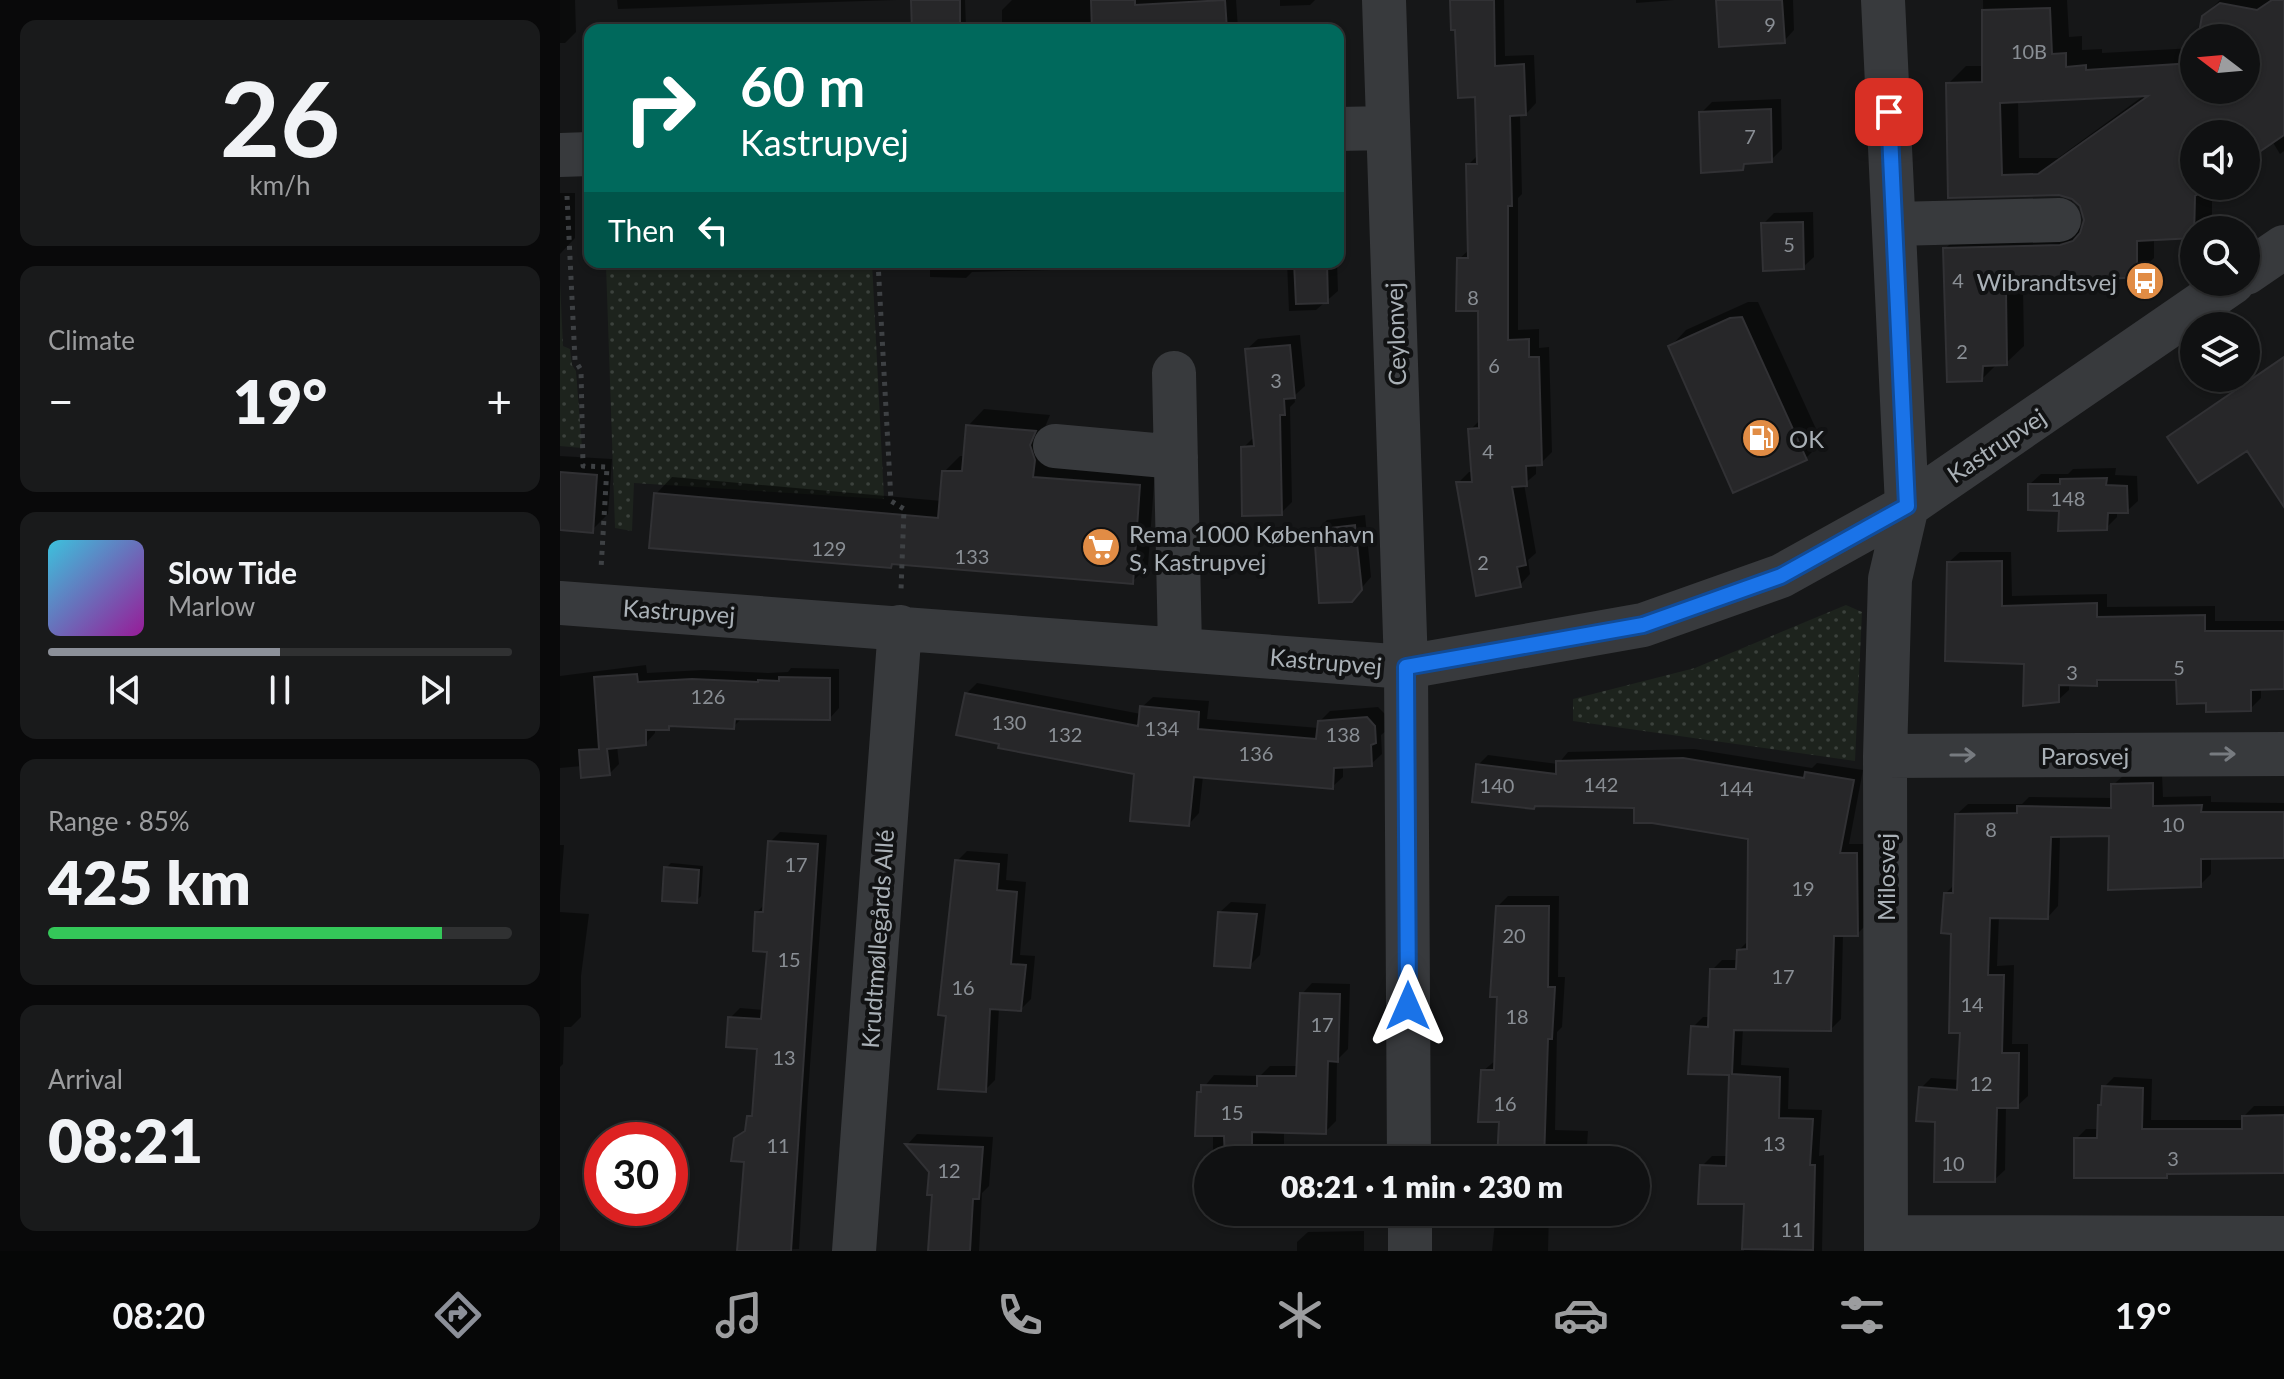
<!DOCTYPE html>
<html lang="en">
<head>
<meta charset="utf-8">
<style>
  :root { --surface:#101112; --page:#191a1b; --text:#f1f3f6; --muted:#9c9d9f; --line:#303132; --accent:#8c9099 }
  body { margin:0; font-family:Lato,sans-serif; background:var(--page); color:var(--text); height:100vh; display:flex; flex-direction:column; font-size:30px; white-space:nowrap }
  * { box-sizing:border-box; margin:0 }
  p { font-size:26px; color:var(--muted) }
  .icon { flex:none; width:44px; height:44px; fill:none; stroke:currentColor; stroke-width:2; stroke-linecap:round; stroke-linejoin:round }
  .map { position:relative; flex:1; overflow:hidden }
  .panel { display:flex; flex-direction:column; gap:20px; padding:20px; background:#09090a; width:560px }
  .panel>* { flex:none }
  .top-card { position:absolute; left:24px; top:24px; width:760px; height:244px; border-radius:16px; box-shadow:0 2px 6px #0004,0 0 0 2px var(--line); background:#00695c; color:#fff; overflow:hidden }
  .needle { width:52px; rotate:286deg }
  .fabs { position:absolute; left:1620px; top:24px; display:grid; gap:16px }
  .fabs a { display:grid; place-items:center; width:80px; height:80px; border-radius:50%; background:var(--surface); box-shadow:0 2px 6px #0004,0 0 0 2px var(--line); font-size:40px }
  .speed { position:absolute; left:24px; top:1122px; display:flex; gap:16px; font-size:40px; font-weight:700; text-align:center }
  .speed>* { display:grid; place-content:center; width:104px; height:104px; border-radius:50%; background:var(--surface); box-shadow:0 2px 6px #0004,0 0 0 2px var(--line); line-height:1 }
  .speed .limit { border:12px solid #d22; background:#fff; color:#111 }
  .pin { position:absolute; display:grid; place-items:center; width:68px; height:68px; color:#fff; margin:-34px; border-radius:16px; box-shadow:0 4px 12px #0006 }
  .me { position:absolute; width:88px; margin:-44px; rotate:0deg; stroke-linejoin:round; filter:drop-shadow(0 0 6px #0008) }
  .turn { display:flex; align-items:center; gap:28px; height:168px; padding:0 24px; font-size:36px }
  .turn .icon { width:104px; height:104px; stroke-width:2.5 }
  .turn b { display:block; font-size:56px; line-height:68px }
  .then { display:flex; align-items:center; height:76px; padding:0 24px; background:#0003; gap:16px; font-size:30px }
  .big { font-size:60px; font-weight:800; line-height:1.1 }
  .panel .tile { flex:1; display:flex; flex-direction:column; justify-content:center; gap:12px; min-width:0; padding:0 28px; border-radius:16px; background:var(--page) }
  .panel .dial { align-items:center; gap:0 }
  .dial b { font-size:104px; line-height:1 }
  .song { display:flex; align-items:center; gap:24px }
  .cover { width:96px; height:96px; border-radius:12px; background:linear-gradient(135deg,hsl(190 70% 55%),hsl(300 70% 35%)) }
  .played { height:8px; border-radius:4px; background:linear-gradient(90deg,var(--accent) 50%,var(--line) 50%) }
  .keys { display:flex; justify-content:space-around; direction:ltr }
  .heat { display:flex; justify-content:space-between; align-items:center; font-size:44px; direction:ltr }
  .charge { height:12px; border-radius:6px; background:linear-gradient(90deg,#34c759 85%,var(--line) 0) }
  .trip { position:absolute; left:634px; top:1146px; width:456px; height:80px; border-radius:40px; background:var(--surface); box-shadow:0 2px 6px #0004,0 0 0 2px var(--line); font-weight:800; line-height:80px; text-align:center }
  .dock { display:flex; height:128px; justify-content:space-around; align-items:center; background:#060707; color:var(--muted) }
  .dock .icon { width:56px; height:56px }
  .dock .active { color:var(--accent) }
  .dock b { font-size:36px; color:var(--text) }
  main { display:flex; flex:1; min-height:0 }
  .map>svg:first-child { display:block }
  .grass { fill:url(#grass-dots) }
  .shadow { fill:#0007; fill-rule:evenodd }
  .building { fill:#272729; stroke:#313134; stroke-width:2; fill-rule:evenodd }
  .lines { fill:none; stroke-linecap:round; stroke-linejoin:round }
  .path { stroke:#3e4144; stroke-width:5; stroke-dasharray:4 6; stroke-linecap:butt }
  .minor { stroke:#383a3d; stroke-width:44 }
  .oneway { stroke:#777b80 }
  .route-casing { stroke:#114b97; stroke-width:20 }
  .route { stroke:#1a73e8; stroke-width:14 }
  .labels { text-anchor:middle; dominant-baseline:central; stroke-width:8; stroke-linejoin:round; paint-order:stroke }
  .number-label { font-size:20px; fill:#898e94 }
  .poi-label { font-size:24px; fill:#aab1b7; stroke:#111213; text-anchor:start }
  .street-label { font-size:24px; fill:#aab1b7; stroke:#111213 }
</style>
</head>
<body>
<main>
<section class="panel">
<div class="tile dial"><b>26</b><p>km/h</p></div>
<div class="tile"><p>Climate</p>
<div class="heat"><a>−</a><b class="big">19°</b><a>+</a></div>
</div>
<div class="tile">
<div class="song"><i class="cover"></i><div><b>Slow Tide</b><p>Marlow</p></div></div>
<div class="played"></div>
<div class="keys"><svg class="icon" aria-label="previous" viewBox="0 0 24 24"><path d="M18 5L8 12l10 7zM5 5v14"/></svg><svg class="icon" aria-label="pause" viewBox="0 0 24 24"><path d="M8 5v14M16 5v14"/></svg><svg class="icon" aria-label="next" viewBox="0 0 24 24"><path d="M6 5l10 7-10 7zM19 5v14"/></svg></div>
</div>
<div class="tile"><p>Range · 85%</p><b class="big">425 km</b><div class="charge"></div></div>
<div class="tile"><p>Arrival</p><b class="big">08:21</b></div>
</section>
<div class="map">
<svg width="1724" height="1251" viewBox="0 0 1724 1251">
  <defs>
    <pattern id="grass-dots" width="8" height="8" patternUnits="userSpaceOnUse" patternTransform="scale(2)"><rect width="8" height="8" fill="#1d231d"/><path d="M2 2h.1M6 6h.1" fill="none" stroke="#3b413c" stroke-width="1.8" stroke-linecap="round"/></pattern>
  </defs>
  <rect width="100%" height="100%" fill="#161718"/>
  <!-- grass -->
  <path class="grass" d="M112 262H312L324 499 74 483 72 531 55 528 46 265Z
    M0 281 3 346 10 349 12 365 16 371 22 448 0 446Z
    M1286 605 1302 612 1295 761 1013 721V699L1135 668Z"/>
  <!-- shadow -->
  <path class="shadow" d="M0 0H15L16 32 5 43H0Z
    M57 0H336L58 9Z
    M353 0H405L406 27 403 30H354Z
    M452 0H676L678 29 442 30V10Z
    M720 0H755L750 5 720 6Z
    M893 0H944L945 56 974 55 976 103 966 114H960L962 194 958 198V330L979 329V348L989 347 992 452 981 463H976V474L964 484 976 553 968 560 970 574 960 585 898 483 909 472H913L911 429 921 419 920 309 899 259 910 249 908 165 918 155 917 95Z
    M1076 0H1114L1076 3Z
    M1160 0H1233L1234 30 1224 41Z
    M1423 0H1507L1509 37 1522 36V50L1542 49V53L1634 48V90H1686V38H1640L1644 16 1660 0H1724V151L1720 154 1712 141 1686 159V134H1643L1622 104 1634 163V186H1652V218L1640 230 1594 238V258L1576 275 1526 278 1519 286 1463 288 1464 346 1446 363 1437 364 1422 379 1385 249 1403 231 1520 228 1524 226 1526 220 1522 205 1513 197 1499 193 1390 196 1388 84 1406 66H1424ZM1586 94 1498 158H1459L1458 100Z
    M1221 99 1222 149 1211 160 1189 161 1182 168 1141 113 1152 102Z
    M0 193H15V238L0 254Z
    M1253 212 1254 257 1243 267 1203 224 1214 213Z
    M370 262H499L491 270 412 272 406 278 370 277Z
    M727 262H777L778 291 756 310 729 311Z
    M1188 302H1198L1262 442 1246 458 1110 347 1126 330Z
    M740 335 745 386 734 396 735 402 730 407 732 502 721 513 683 448 695 436 687 349 698 339Z
    M1724 357V504L1688 448 1609 437 1619 428Z
    M424 409 490 415 485 427 595 470 588 566 572 582 334 563 330 566 96 494 112 477 382 501 384 472 400 456H406L408 426Z
    M0 456 52 459 48 514 32 530 0 528Z
    M1556 468 1555 475 1577 476 1578 501 1567 511H1557V517L1546 528 1501 509 1470 484 1481 474H1508L1513 469Z
    M805 515 811 577 791 600 756 531 767 520Z
    M1400 552H1451L1452 596 1547 594V607L1655 606V621H1724V687H1701V698L1690 709 1648 701 1618 678H1543L1536 684H1509V690L1498 700 1389 562Z
    M86 665 87 673 143 670 208 673 228 672 231 668 279 669V708L270 718 183 717 173 727 112 724 108 728H95V733L86 743 57 746 59 764 49 774 22 766 0 768V676Z
    M417 683 581 714 582 707 593 697 649 701 647 719 759 728V722L770 711 818 707 825 714 826 731 821 735 822 754 811 764 783 766V777L772 787 643 776 639 813 629 824 576 772 441 742 406 694Z
    M1134 749 1252 768 1257 763 1303 770 1289 844H1306L1307 924 1297 934H1283L1281 1019 1271 1029 1183 1028 1181 1065 1229 1068 1228 1109 1262 1110 1259 1156 1264 1155 1262 1251H1184L1186 1202 1142 1166 1152 1156H1168L1171 1073 1133 1027 1143 1017H1150L1152 970 1162 960H1178L1179 950 1189 940 1190 837 918 765 928 755 998 764 1008 752Z
    M1602 774 1603 797 1651 796V802L1724 803V856L1651 857V874L1640 885 1551 834 1500 835 1498 906 1488 917 1439 916 1437 966 1454 965 1452 1044H1468V1096L1457 1106H1446L1445 1170 1434 1180 1377 1120 1361 1088 1371 1078 1400 1080 1402 1031 1393 932 1386 893 1396 883 1397 814 1408 804H1462L1469 797 1553 798V785L1564 775Z
    M220 832 267 835 248 1093 239 1249 179 1251 186 1160 176 1139 187 1128 189 1117 194 1112 199 1047 170 1018 180 1008 204 1010 209 950 197 912 205 904 210 842Z
    M0 845H4L0 895Z
    M407 851 448 854 446 880 466 882 460 955 475 956 471 999 461 1009 439 1008 435 1080 425 1090 388 1014 397 861Z
    M111 863 143 866 141 896 136 901 106 868Z
    M948 896H999L998 977H1005L1002 1027 997 1032 995 1130 1028 1131 1026 1160H939L941 1120 923 1071 936 1060 938 906Z
    M671 902 706 904 700 955 689 966 660 912Z
    M0 912 29 914 21 976V1017L11 1027H4L3 1064 0 1067Z
    M752 983 790 984 788 1049 777 1060 776 1121 765 1132 724 1131V1160H653V1134L639 1093 654 1075 700 1076 710 1066H739L742 994Z
    M1554 1077 1592 1079 1591 1120H1684V1116L1694 1106H1724V1171L1611 1172 1607 1176 1516 1139 1526 1129H1539L1540 1106 1543 1102 1544 1087Z
    M357 1134 433 1137 429 1186 422 1193 419 1251H370L374 1193 371 1172 347 1145Z
    M936 1212H989L988 1251H932Z
    M804 1231V1251H737V1242L748 1232Z"/>
  <!-- building -->
  <path class="building" d="M351 0H400V30H352Z
    M531 0H575V5L665 0 667 30H532Z
    M890 0H934L935 66 964 64 966 115 950 116 952 206H948V340L969 339V357H979L982 465 966 466 967 486 952 487 966 565 957 567 961 587 916 596 896 482H912L908 429 919 428 918 311H896L897 258H908L906 164H917L915 97 898 98 895 30H891Z
    M1156 0H1222L1225 43 1159 47Z
    M1712 0H1724V135L1686 161V134H1634V186H1650L1635 196 1634 238 1577 241V277L1520 281V288L1446 291 1447 365 1423 366 1422 381 1387 382 1383 248 1500 245 1513 241 1520 233 1524 220 1520 206 1512 199 1499 195 1388 198 1386 83 1422 82V10L1490 8 1492 54 1506 53V67L1526 65V70L1633 63 1634 58V90H1686V38H1638L1642 16 1660 3 1697 10ZM1588 96 1478 174 1442 175 1440 103Z
    M1211 109 1212 162 1184 164 1183 170 1141 173 1139 112Z
    M1243 222 1244 269 1203 271 1201 223Z
    M734 262H767L768 303 736 304Z
    M1182 317 1247 460 1173 493 1108 346 1170 318Z
    M730 345 735 398 724 399 725 415H720L722 515 682 516 681 447 694 446 685 349Z
    M1724 357V507L1687 451 1638 483 1607 437Z
    M406 425 476 431 470 445 475 460 473 477 580 485 573 584 332 564 331 568 89 548 94 493 378 518 382 471H402Z
    M0 472 37 475 33 533 0 530Z
    M1547 478 1546 485 1567 486 1568 513H1548L1547 530 1498 531 1499 511 1468 510V484H1500V479Z
    M795 525 802 590 792 602 759 603 754 530Z
    M1442 561V606L1537 603V617L1645 615V631H1724V689L1691 690V711L1646 712V703L1617 704 1616 680H1537V686L1499 685V702L1463 706 1464 664 1385 661 1387 562Z
    M77 674 78 682 132 679 198 682V680L219 681V677L270 678V720L175 719 174 729 109 726V730H86V745L47 749 50 775 21 778 19 750 39 749 34 677Z
    M405 693 578 726 580 706 639 712 638 729 756 739 758 721 807 717 815 726 816 743 811 745 812 766 774 768 773 789 634 777 629 826 570 821 574 774 438 748 439 744 396 735Z
    M1123 758 1244 778 1245 772 1294 780 1280 853H1297L1298 936H1274L1271 1031 1174 1030 1172 1074 1220 1077 1219 1118 1253 1119 1250 1165H1255L1253 1250 1182 1249 1184 1204H1138L1140 1165 1166 1166 1169 1075 1128 1074 1131 1026 1148 1027 1150 969H1176L1177 950 1187 949 1188 839 1092 823H1074V808L975 806 974 809 912 802 916 764 996 774V761Z
    M1593 783V806L1642 805 1641 812H1724V858L1641 859V887L1548 890 1549 836 1491 837 1488 919 1430 918 1428 975H1444L1442 1053H1459L1458 1108H1437L1435 1182H1374L1375 1122 1356 1121 1359 1087 1397 1090 1400 1033H1389L1391 934 1381 933 1384 893H1393L1395 814 1457 813V806L1551 808V784Z
    M208 841 258 844 231 1251H177L184 1162 171 1161 174 1138 185 1131 187 1116H192L197 1049 166 1047 168 1017 201 1019 207 952 193 951 195 912H203Z
    M395 860 439 864 437 890 457 892 451 964 466 965 461 1011 430 1009 426 1092 378 1089 386 1016 378 1015Z
    M104 867 139 870 137 903 102 901Z
    M936 906H989L988 987H995L992 1039H988L984 1160H937L939 1122H918L921 1070H934L937 997H930Z
    M658 912 697 914 690 968 654 966Z
    M740 993 780 994 778 1062 768 1061 766 1134 692 1132V1160H665L664 1136H635L637 1092H641V1085L697 1086V1076H736Z
    M1542 1086 1583 1088 1582 1129H1682V1116L1724 1115V1173L1607 1174V1178H1514V1138H1537L1538 1105H1541Z
    M345 1144 423 1147 419 1199H413L410 1251H368L372 1195H367L369 1172Z"/>
  <g class="lines">
    <!-- path -->
    <path class="path" d="M7 196 15 360 21 370 23 466 47 467 41 569
      M318 262 331 501 344 509 341 590"/>
    <!-- minor -->
    <path class="minor" d="M824 0 846 667 849 1160
      M1323 0 1347 506 1330 579 1325 756 1326 1251
      M778 129 828 128
      M0 155 30 154
      M1334 224 1499 220
      M1686 273 1724 247
      M614 373 620 648
      M495 446 616 457
      M0 603 846 667 1083 625 1221 576 1347 506 1673 282
      M1325 756 1724 754
      M850 1212V1251
      M1326 1237 1724 1238
      M294 1251 340 627"/>
  </g>
  <!-- one-way arrows -->
  <defs><path id="oneway-shaft" d="M-6 0H5M1.5-3L5.5 0L1.5 3" fill="none" stroke-width="1.6" stroke-linecap="round" stroke-linejoin="round" transform="scale(2)"/></defs>
  <g class="oneway">
    <use href="#oneway-shaft" transform="translate(1663 754)"/>
    <use href="#oneway-shaft" transform="translate(1403 755)"/>
  </g>
  <g class="lines">
    <defs>
      <path id="route" d="M848 1006 846 667 1083 625 1221 576 1347 506 1329 112"/>
    </defs>
    <!-- route casing -->
    <use href="#route" class="route-casing"/>
    <!-- route -->
    <use href="#route" class="route"/>
  </g>
  <!-- icons -->
  <defs>
    <symbol id="bus-disc" viewBox="-11 -11 22 22"><circle r="9.5" fill="#e18c45" stroke="#111213"/><path d="M-5-6H5V4H4V6H2V4H-2V6H-4V4H-5ZM-3.5-4V0h7V-4ZM-3.5 1.2v1.5H-2V1.2ZM2 1.2v1.5H3.5V1.2Z" fill="#fff"/></symbol>
    <symbol id="fuel-disc" viewBox="-11 -11 22 22"><circle r="9.5" fill="#e18c45" stroke="#111213"/><path d="M-5.5-6h7V0h2V4h1.3V-2.5L3-4.5l.8-.8L6-3V5H2.5V1h-1V6h-7ZM-4.2-4.7v3.2H.2V-4.7Z" fill="#fff"/></symbol>
    <symbol id="supermarket-disc" viewBox="-11 -11 22 22"><circle r="9.5" fill="#e18c45" stroke="#111213"/><path d="M-6-5.5h2.5l.6 2H6L4.5 2H-2.5L-4.4-4H-6ZM-1.5 3.2a1.3 1.3 0 1 0 .1 0ZM3 3.2a1.3 1.3 0 1 0 .1 0Z" fill="#fff"/></symbol>
  </defs>
  <g fill-rule="evenodd">
    <use href="#bus-disc" x="1563" y="259" width="44" height="44"/>
    <use href="#fuel-disc" x="1179" y="416" width="44" height="44"/>
    <use href="#supermarket-disc" x="519" y="525" width="44" height="44"/>
  </g>
  <g class="labels">
    <!-- number labels -->
    <g class="number-label">
      <text x="1210" y="24">9</text>
      <text x="1469" y="51">10B</text>
      <text x="1190" y="136">7</text>
      <text x="1229" y="244">5</text>
      <text x="1398" y="280">4</text>
      <text x="913" y="297">8</text>
      <text x="1402" y="351">2</text>
      <text x="934" y="365">6</text>
      <text x="716" y="380">3</text>
      <text x="928" y="451">4</text>
      <text x="1508" y="498">148</text>
      <text x="269" y="548">129</text>
      <text x="412" y="556">133</text>
      <text x="923" y="562">2</text>
      <text x="1619" y="667">5</text>
      <text x="1512" y="672">3</text>
      <text x="148" y="696">126</text>
      <text x="449" y="722">130</text>
      <text x="602" y="728">134</text>
      <text x="505" y="734">132</text>
      <text x="783" y="734">138</text>
      <text x="696" y="753">136</text>
      <text x="1041" y="784">142</text>
      <text x="937" y="785">140</text>
      <text x="1176" y="788">144</text>
      <text x="1613" y="824">10</text>
      <text x="1431" y="829">8</text>
      <text x="236" y="864">17</text>
      <text x="1243" y="888">19</text>
      <text x="954" y="935">20</text>
      <text x="229" y="959">15</text>
      <text x="1223" y="976">17</text>
      <text x="403" y="987">16</text>
      <text x="1412" y="1004">14</text>
      <text x="957" y="1016">18</text>
      <text x="762" y="1024">17</text>
      <text x="224" y="1057">13</text>
      <text x="1421" y="1083">12</text>
      <text x="945" y="1103">16</text>
      <text x="672" y="1112">15</text>
      <text x="1214" y="1143">13</text>
      <text x="218" y="1145">11</text>
      <text x="1613" y="1158">3</text>
      <text x="1393" y="1163">10</text>
      <text x="389" y="1170">12</text>
      <text x="1232" y="1229">11</text>
    </g>
    <!-- poi labels -->
    <g class="poi-label">
      <text x="1557" y="281" text-anchor="end">Wibrandtsvej</text>
      <text x="1229" y="438">OK</text>
      <text x="569" y="533">Rema 1000 København<tspan x="569" dy="28">S, Kastrupvej</tspan></text>
    </g>
    <!-- street labels -->
    <g class="street-label">
      <text transform="translate(835 334) rotate(-92)">Ceylonvej</text>
      <text transform="translate(1436 445) rotate(-34)">Kastrupvej</text>
      <text transform="translate(119 611) rotate(4)">Kastrupvej</text>
      <text transform="translate(766 661) rotate(5)">Kastrupvej</text>
      <text x="1525" y="755">Parosvej</text>
      <text transform="translate(1325 877) rotate(-90)">Milosvej</text>
      <text transform="translate(317 939) rotate(-86)">Krudtmøllegårds Allé</text>
    </g>
  </g>
</svg>
<div class="fabs">
<a><svg class="needle" viewBox="-14 -14 28 28"><path d="M0-13l5 13h-10z" fill="#e53935"/><path d="M0 13l5-13h-10z" fill="#9c9d9f"/></svg></a>
<a><svg class="icon" aria-label="sound" viewBox="0 0 24 24"><path d="M4 9h4l5-4v14l-5-4H4zM17 9q2 3 0 6"/></svg></a>
<a><svg class="icon" aria-label="search" viewBox="0 0 24 24"><circle cx="10" cy="10" r="6"/><path d="M15 15l6 6"/></svg></a>
<a><svg class="icon" aria-label="layers" viewBox="0 0 24 24"><path d="M12 4l9 5-9 5-9-5zM3 14l9 5 9-5"/></svg></a>
</div>
<div class="speed"><div class="limit">30</div></div>
<div class="pin" style="left:1329px;top:112px;background:#d93025"><svg class="icon" aria-label="arrive" viewBox="0 0 24 24"><path d="M6 21V4h12l-3 4 3 4H6"/></svg></div>
<svg class="me" style="left:848px;top:1006px" viewBox="-20 -20 40 40"><path d="M0-17L14 15 0 8-14 15z" fill="#1a73e8" stroke="#fff" stroke-width="4"/></svg>
<div class="trip">08:21 · 1 min · 230 m</div>
<div class="top-card">
<div class="turn"><svg class="icon" aria-label="right" viewBox="0 0 24 24"><path d="M7 20v-9h11M14 6l5 5-5 5"/></svg><div><b>60 m</b>Kastrupvej</div></div>
<div class="then">Then<svg class="icon" aria-label="left" viewBox="0 0 24 24"><path d="M17 20v-9H6M10 6l-5 5 5 5"/></svg></div>
</div>
</div>
</main>
<nav class="dock">
<b>08:20</b>
<svg class="icon active" aria-label="directions" viewBox="0 0 24 24"><path d="M12 3l9 9-9 9-9-9zM9 14v-3h6M13 9l2 2-2 2"/></svg>
<svg class="icon" aria-label="music" viewBox="0 0 24 24"><path d="M9 18V5l10-2v13"/><circle cx="6" cy="18" r="3"/><circle cx="16" cy="16" r="3"/></svg>
<svg class="icon" aria-label="phone" viewBox="0 0 24 24"><path d="M5 4h4l2 5-3 2q2 4 5 5l2-3 5 2v4C11 20 4 13 5 4z"/></svg>
<svg class="icon" aria-label="climate" viewBox="0 0 24 24"><path d="M12 3v18M4 7l16 10M4 17L20 7"/></svg>
<svg class="icon" aria-label="car" viewBox="0 0 24 24"><path d="M5 17H2v-5l4-1 3-4h7l3 4 3 1v5h-3M9 17h6M6 11h13"/><circle cx="7" cy="17" r="2"/><circle cx="17" cy="17" r="2"/></svg>
<svg class="icon" aria-label="filters" viewBox="0 0 24 24"><path d="M4 7h16M4 17h16"/><circle cx="9" cy="7" r="2"/><circle cx="15" cy="17" r="2"/></svg>
<b>19°</b>
</nav>
</body>
</html>
